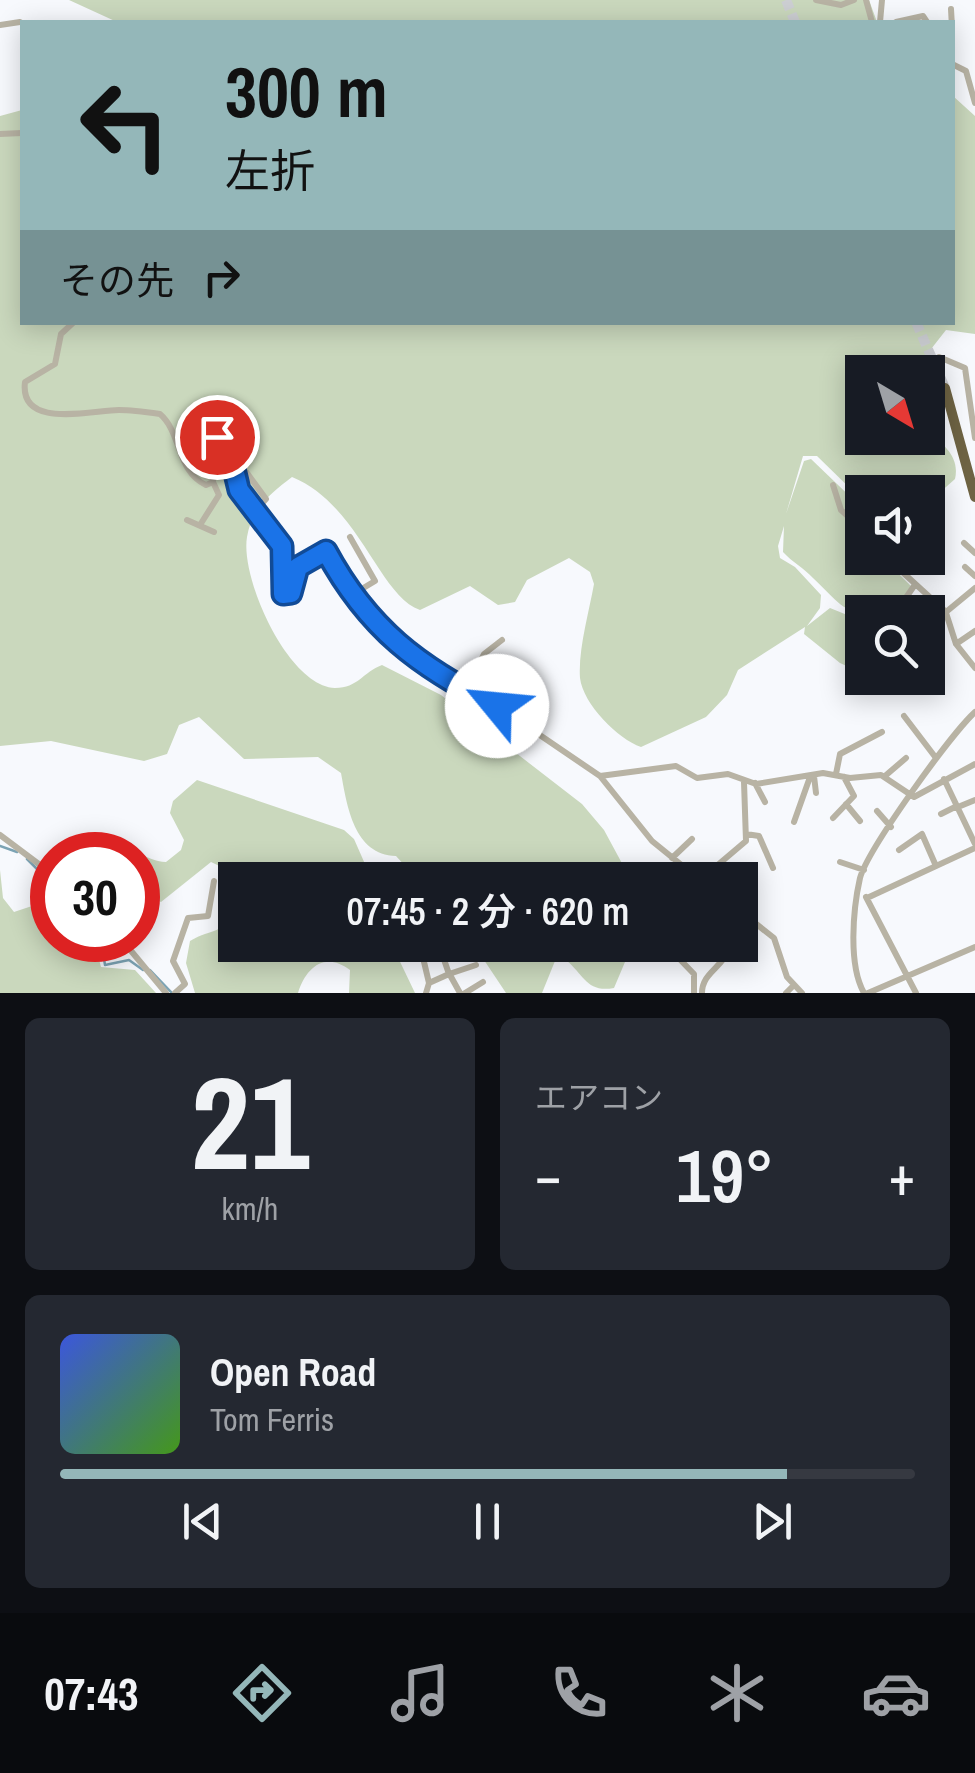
<!DOCTYPE html>
<html lang="ja">
<head>
<meta charset="utf-8">
<style>
  :root { --surface:#171b24; --page:#242831; --text:#f1f3f6; --muted:#9ea1a6; --line:#363941; --accent:#94b7b9 }
  body { margin:0; font-family:"Archivo Narrow","Noto Sans JP",sans-serif; background:var(--page); color:var(--text); height:100vh; display:flex; flex-direction:column; font-size:38px; white-space:nowrap }
  * { box-sizing:border-box; margin:0 }
  p { font-size:32px; color:var(--muted) }
  .icon { flex:none; width:55px; height:55px; fill:none; stroke:currentColor; stroke-width:2; stroke-linecap:round; stroke-linejoin:round }
  .map { position:relative; height:993px; overflow:hidden }
  .side { display:flex; flex-direction:column; gap:25px; padding:25px; background:#0d0f14; flex:1 }
  .side>* { flex:none }
  .hud { position:absolute; left:20px; top:20px; width:935px; height:305px; border-radius:0px; box-shadow:0 5px 25px #0003; background:#94b7b9; color:#111; overflow:hidden }
  .needle { width:65px; rotate:142deg }
  .tools { position:absolute; left:845px; top:355px; display:grid; gap:20px }
  .tools a { display:grid; place-items:center; width:100px; height:100px; border-radius:0px; background:var(--surface); box-shadow:0 5px 25px #0003; font-size:50px }
  .speed { position:absolute; left:30px; top:832px; display:flex; gap:20px; font-size:50px; font-weight:700; text-align:center }
  .speed>* { display:grid; place-content:center; width:130px; height:130px; border-radius:50%; background:var(--surface); box-shadow:0 5px 25px #0003; line-height:1 }
  .speed .limit { border:15px solid #d22; background:#fff; color:#111 }
  .pin { position:absolute; display:grid; place-items:center; width:85px; height:85px; color:#fff; margin:-42px; border:5px solid #fff; border-radius:50%; box-shadow:0 2px 10px #0007 }
  .me { position:absolute; width:110px; margin:-55px; rotate:298deg; stroke-linejoin:round; filter:drop-shadow(0 0 8px #0008) }
  .turn { display:flex; align-items:center; gap:35px; height:210px; padding:0 40px; font-size:45px }
  .turn .icon { width:130px; height:130px; stroke-width:2.5 }
  .turn b { display:block; font-size:70px; line-height:85px }
  .then { display:flex; align-items:center; height:95px; padding:0 40px; background:#0003; gap:20px; font-size:38px }
  .big { font-size:75px; font-weight:600; line-height:1.1 }
  .side .tile { flex:1; display:flex; flex-direction:column; justify-content:center; gap:15px; min-width:0; padding:0 35px; border-radius:15px; background:var(--page) }
  .side .dial { align-items:center; gap:0 }
  .dial b { font-size:130px; line-height:1 }
  .song { display:flex; align-items:center; gap:30px }
  .cover { width:120px; height:120px; border-radius:15px; background:linear-gradient(135deg,hsl(230 70% 55%),hsl(100 70% 35%)) }
  .played { height:10px; border-radius:5px; background:linear-gradient(90deg,var(--accent) 85%,var(--line) 85%) }
  .keys { display:flex; justify-content:space-around; direction:ltr }
  .heat { display:flex; justify-content:space-between; align-items:center; font-size:55px; direction:ltr }
  .side .tiles { flex:1; display:grid; gap:25px; grid-template-columns:1fr 1fr }
  .tile:last-child { grid-column:span 2 }
  .trip { position:absolute; left:218px; top:862px; width:540px; height:100px; border-radius:0px; background:var(--surface); box-shadow:0 5px 25px #0003; font-weight:600; line-height:100px; text-align:center }
  .dock { display:flex; height:160px; justify-content:space-around; align-items:center; background:#090b0e; color:var(--muted) }
  .dock .icon { width:70px; height:70px }
  .dock .selected { color:var(--accent) }
  .dock b { font-size:45px; color:var(--text) }
  .map>svg:first-child { display:block }
  .green { fill:#cad8bd }
  .lines { fill:none; stroke-linecap:round; stroke-linejoin:round }
  .stream { stroke:#7ca3b4; stroke-width:2.5 }
  .highway-tunnel { stroke:#cdcfd3; stroke-width:10; stroke-dasharray:10 5; stroke-linecap:butt }
  .minor { stroke:#b8b3a4; stroke-width:6 }
  .highway { stroke:#6e6343; stroke-width:10 }
  .route-casing { stroke:#114b97; stroke-width:25 }
  .route { stroke:#1a73e8; stroke-width:18 }
</style>
</head>
<body>
<div class="map">
<svg width="975" height="993" viewBox="0 0 975 993">
  <rect width="100%" height="100%" fill="#f7f9fd"/>
  <!-- green -->
  <path class="green" d="M69 0H869L877 22H117Z
    M953 96 975 116V334L946 330 913 372H862V438H928V433C944 444 960 457 955 479L928 503V492H862V500L817 456H803L786 514 804 461 811 459 862 508V558L916 560 899 574 911 586 893 612C842 613 850 614 813 578 804 568 792 562 783 552L784 526 778 546 780 558 795 567 821 595 820 608 807 626 830 608 862 621V673L840 663 804 634 805 627 738 670 727 695 706 717 641 747C618 739 583 704 580 678 578 650 589 612 594 584L590 572 569 558 527 580 515 602 498 605 470 586 420 610C379 596 359 504 292 477 270 494 252 508 247 537 240 578 288 686 335 688 358 688 363 672 382 665L441 695 582 804 604 830 631 880H418L396 856C354 855 347 806 341 773L318 757 244 759 199 717 179 725 167 754 144 761 51 741 0 746V116L22 110V322H952Z
    M197 780 344 830 354 839 365 864 357 880H235V893L228 870 211 862 161 902 138 890V855H133L136 853C147 856 155 862 166 862L181 850 184 840 170 813 173 801Z
    M0 870 3 898 14 912 38 904 52 917V940H94L101 967 135 970 156 993H0Z
    M235 903V945H392L415 993H349L350 970C325 951 306 967 298 993H195L186 963 190 941C213 927 223 938 235 903Z
    M474 945H621L625 962 614 988C587 993 584 975 567 961H555L542 993H506Z"/>
  <g class="lines">
    <!-- stream -->
    <path class="stream" d="M0 846 17 852
      M27 859 45 877 40 903 52 912
      M101 940 105 965 129 960 143 970
      M150 970 172 993"/>
    <!-- highway-tunnel -->
    <path class="highway-tunnel" d="M786 0 795 22
      M916 322 945 388"/>
    <!-- minor -->
    <path class="minor" d="M816 0 841 5 854 0
      M866 0 872 22
      M951 9 952 27
      M880 22 882 0
      M896 22 923 16 927 22
      M0 25 20 22
      M952 64 966 71 975 103
      M0 134 22 133
      M74 322 61 334 55 364 25 382C19 430 92 410 119 410 132 410 146 412 160 414 182 433 176 471 206 485L213 482C214 463 193 455 190 436L198 429 217 437 229 452 239 491 278 538 285 555 283 594 291 593 298 567 326 551 350 596 412 658 497 706 600 776 676 766 697 778 728 774 756 784 823 773 850 778 881 775 914 797 975 764
      M919 372 939 357 965 368 975 438
      M247 473 266 499 256 510
      M833 485 841 510 862 529
      M187 520 214 532
      M200 525 219 495 213 482
      M964 543 975 553
      M887 558 946 612 975 588
      M965 567 975 576
      M350 596 375 581 350 537
      M896 612 914 586
      M946 613 956 644 975 668
      M956 644 975 631
      M490 701 478 666 484 654 502 640
      M904 716 936 758
      M836 774 840 754 882 732
      M600 776 652 841 700 880 746 841 744 782
      M814 776 816 793
      M885 776 906 758
      M944 779 975 844
      M755 783 765 802
      M846 804 860 821
      M958 807 975 800
      M877 811 891 827
      M941 814 957 806
      M833 818 854 796 844 777
      M794 822 810 777
      M746 834 759 836 773 868
      M0 835 52 874
      M899 850 922 834 936 866
      M672 858 692 839
      M840 862 864 870
      M866 897 916 993
      M867 898 975 848
      M740 911 774 938 787 977 802 993
      M122 940 166 993
      M420 945 429 983 426 993
      M666 945 694 974V993
      M424 958 440 948 449 974 429 983
      M445 958 465 945
      M449 974 476 965
      M450 975 460 993
      M175 993 185 984 173 961 188 918 208 916 214 881
      M465 993 483 982
      M702 993C702 971 726 967 729 945
      M786 993 793 986
      M864 993C848 965 853 909 860 878 868 849 951 734 975 712
      M868 993 975 947"/>
    <!-- highway -->
    <path class="highway" d="M945 388 975 497"/>
  </g>
  <g class="lines">
    <defs>
      <path id="route" d="M217 437 230 452 239 490 282 546 283 594 291 593 298 567 326 551C368 629 419 667 497 706"/>
    </defs>
    <!-- route casing -->
    <use href="#route" class="route-casing"/>
    <!-- route -->
    <use href="#route" class="route"/>
  </g>
</svg>
<div class="tools">
<a><svg class="needle" viewBox="-14 -14 28 28"><path d="M0-13l5 13h-10z" fill="#e53935"/><path d="M0 13l5-13h-10z" fill="#9ea1a6"/></svg></a>
<a><svg class="icon" aria-label="sound" viewBox="0 0 24 24"><path d="M4 9h4l5-4v14l-5-4H4zM17 9q2 3 0 6"/></svg></a>
<a><svg class="icon" aria-label="search" viewBox="0 0 24 24"><circle cx="10" cy="10" r="6"/><path d="M15 15l6 6"/></svg></a>
</div>
<div class="speed"><div class="limit">30</div></div>
<div class="pin" style="left:217px;top:437px;background:#d93025"><svg class="icon" aria-label="arrive" viewBox="0 0 24 24"><path d="M6 21V4h12l-3 4 3 4H6"/></svg></div>
<svg class="me" style="left:497px;top:706px" viewBox="-20 -20 40 40"><circle r="19" fill="#fff"/><path d="M0-13L10 11 0 6-10 11z" fill="#1a73e8"/></svg>
<div class="trip">07:45 · 2 分 · 620 m</div>
<div class="hud">
<div class="turn"><svg class="icon" aria-label="left" viewBox="0 0 24 24"><path d="M17 20v-9H6M10 6l-5 5 5 5"/></svg><div><b>300 m</b>左折</div></div>
<div class="then">その先<svg class="icon" aria-label="right" viewBox="0 0 24 24"><path d="M7 20v-9h11M14 6l5 5-5 5"/></svg></div>
</div>
</div>
<section class="side">
<div class="tiles">
<div class="tile dial"><b>21</b><p>km/h</p></div>
<div class="tile"><p>エアコン</p>
<div class="heat"><a>−</a><b class="big">19°</b><a>+</a></div>
</div>
<div class="tile">
<div class="song"><i class="cover"></i><div><b>Open Road</b><p>Tom Ferris</p></div></div>
<div class="played"></div>
<div class="keys"><svg class="icon" aria-label="previous" viewBox="0 0 24 24"><path d="M18 5L8 12l10 7zM5 5v14"/></svg><svg class="icon" aria-label="pause" viewBox="0 0 24 24"><path d="M8 5v14M16 5v14"/></svg><svg class="icon" aria-label="next" viewBox="0 0 24 24"><path d="M6 5l10 7-10 7zM19 5v14"/></svg></div>
</div>
</div>
</section>
<nav class="dock">
<b>07:43</b>
<svg class="icon selected" aria-label="directions" viewBox="0 0 24 24"><path d="M12 3l9 9-9 9-9-9zM9 14v-3h6M13 9l2 2-2 2"/></svg>
<svg class="icon" aria-label="music" viewBox="0 0 24 24"><path d="M9 18V5l10-2v13"/><circle cx="6" cy="18" r="3"/><circle cx="16" cy="16" r="3"/></svg>
<svg class="icon" aria-label="phone" viewBox="0 0 24 24"><path d="M5 4h4l2 5-3 2q2 4 5 5l2-3 5 2v4C11 20 4 13 5 4z"/></svg>
<svg class="icon" aria-label="climate" viewBox="0 0 24 24"><path d="M12 3v18M4 7l16 10M4 17L20 7"/></svg>
<svg class="icon" aria-label="car" viewBox="0 0 24 24"><path d="M5 17H2v-5l4-1 3-4h7l3 4 3 1v5h-3M9 17h6M6 11h13"/><circle cx="7" cy="17" r="2"/><circle cx="17" cy="17" r="2"/></svg>
</nav>
</body>
</html>
